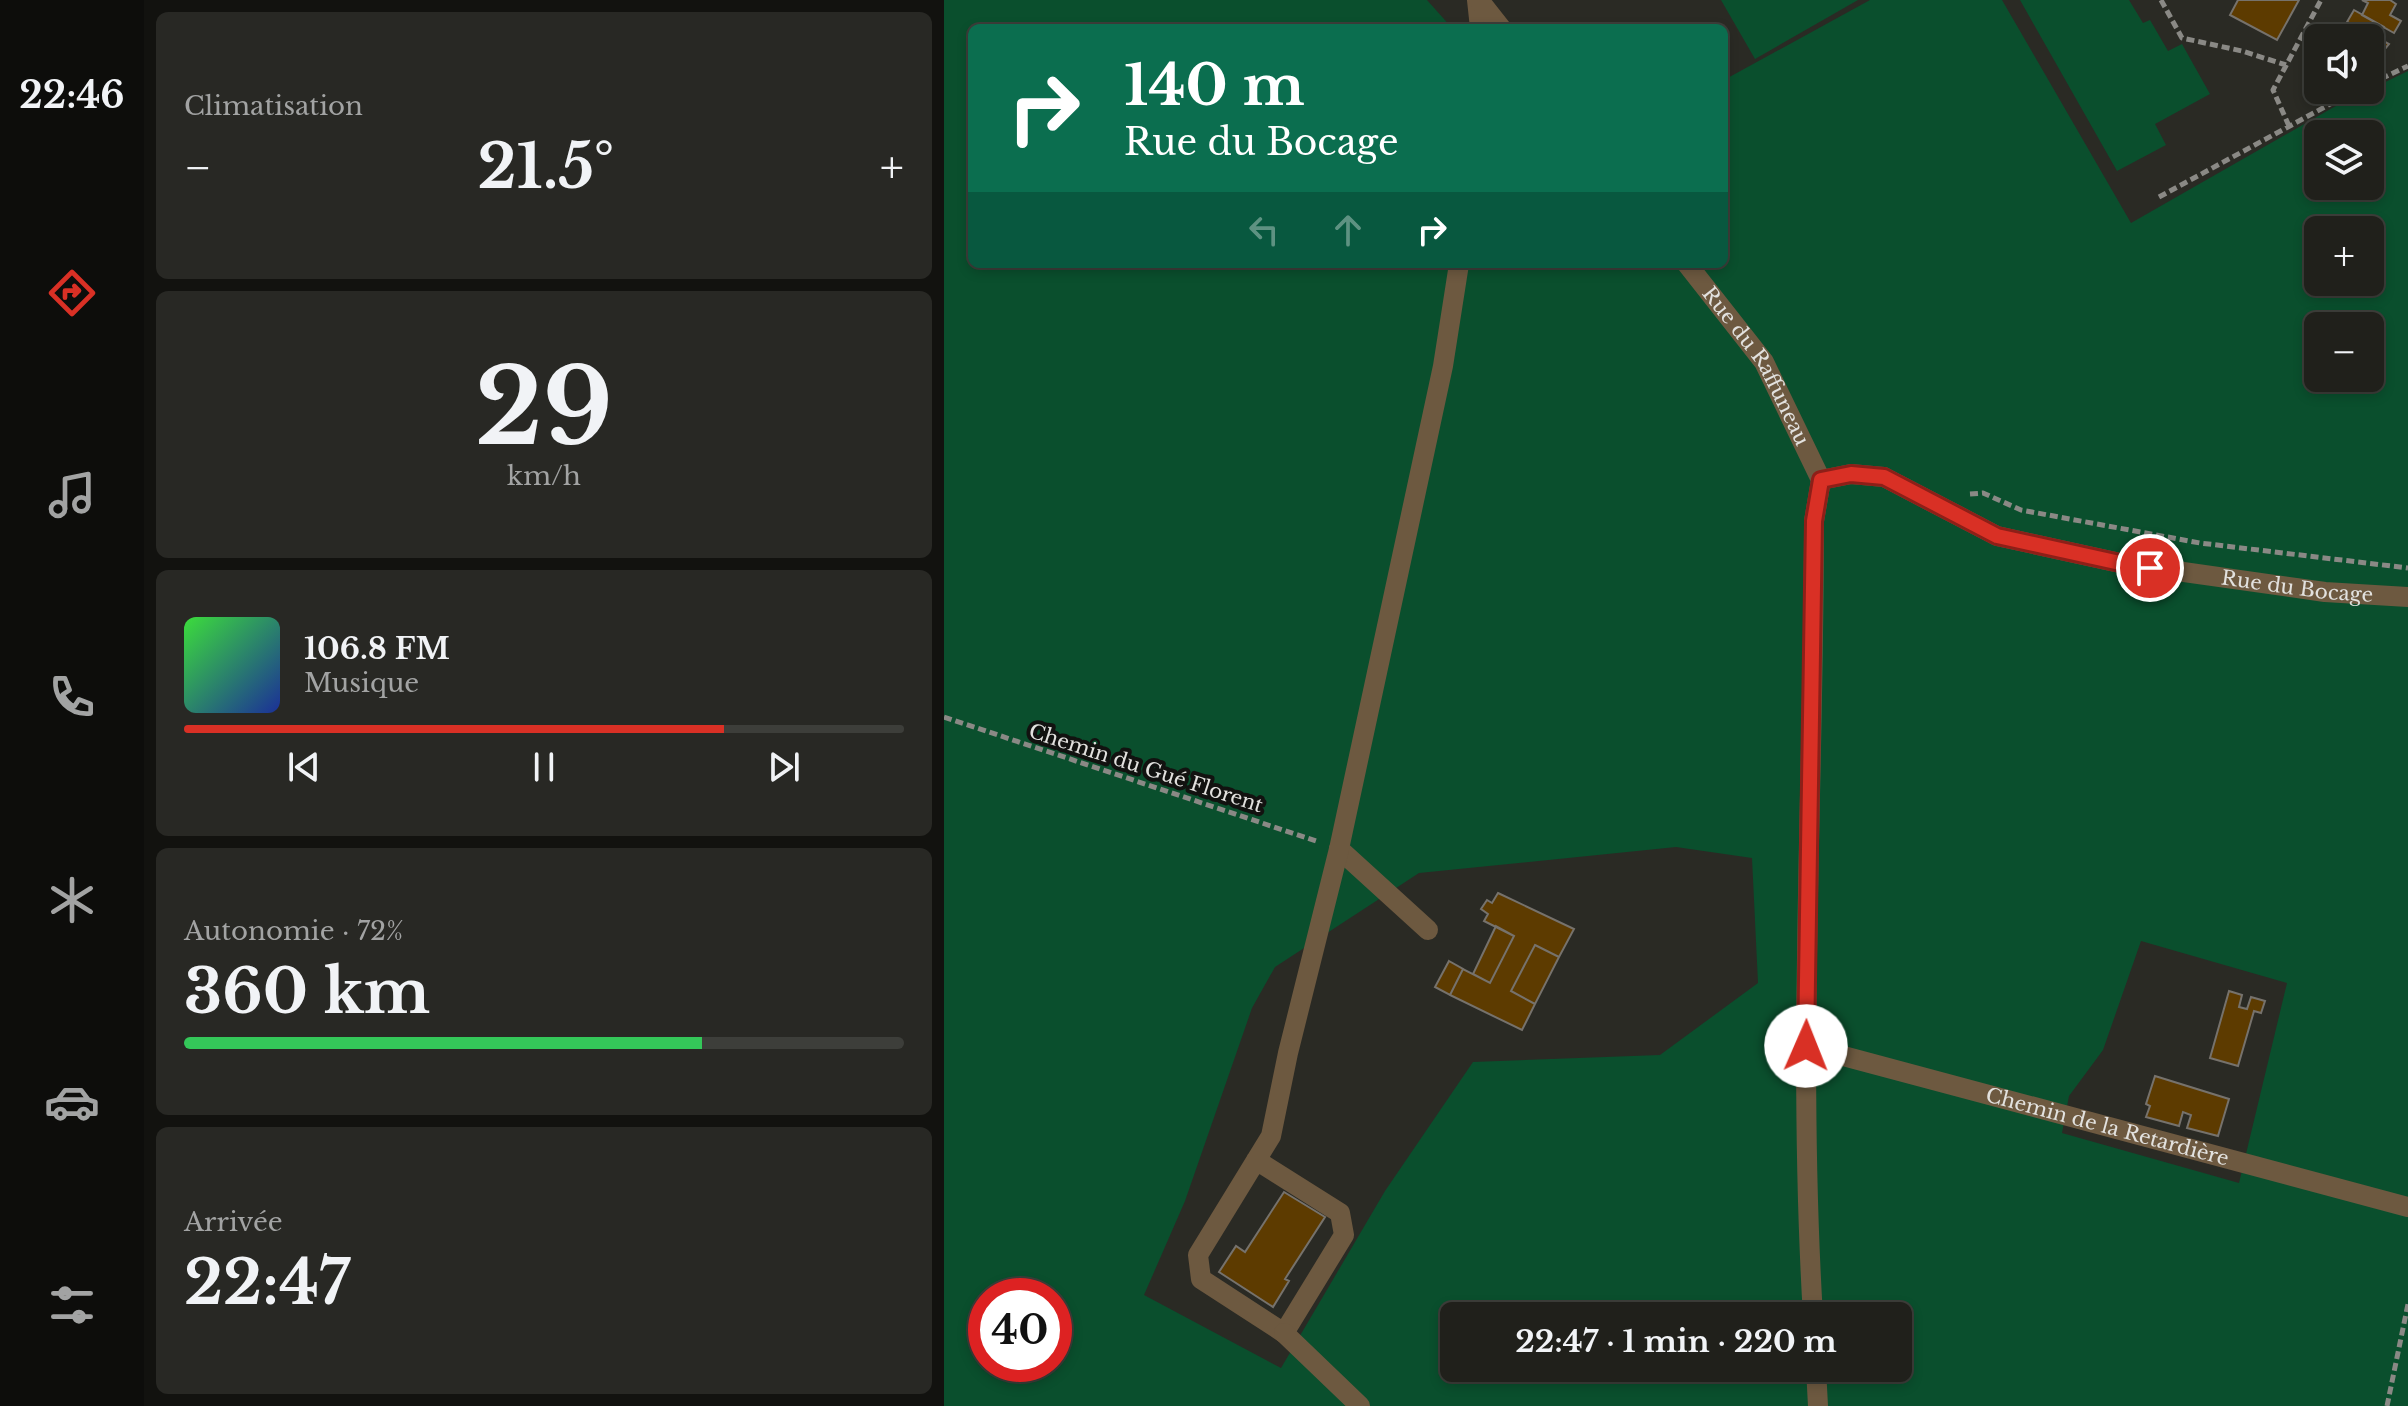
<!DOCTYPE html>
<html lang="fr">
<head>
<meta charset="utf-8">
<style>
  :root { --surface:#20201b; --page:#282824; --text:#f1f3f6; --muted:#a2a3a3; --line:#3d3e3a; --accent:#d93025 }
  body { margin:0; font-family:"Libre Baskerville",serif; background:var(--page); color:var(--text); height:100vh; display:flex; flex-direction:column; font-size:30px; white-space:nowrap }
  * { box-sizing:border-box; margin:0 }
  p { font-size:26px; color:var(--muted) }
  .icon { flex:none; width:44px; height:44px; fill:none; stroke:currentColor; stroke-width:2; stroke-linecap:round; stroke-linejoin:round }
  .map { position:relative; flex:1; overflow:hidden }
  .panel { display:flex; flex-direction:column; gap:12px; padding:12px; background:#12120f; width:800px }
  .panel>* { flex:none }
  .hud { position:absolute; left:24px; top:24px; width:760px; height:244px; border-radius:12px; box-shadow:0 4px 12px #0003,0 0 0 2px var(--line); background:#0b6e4f; color:#fff; overflow:hidden }
  .fabs { position:absolute; left:1360px; top:24px; display:grid; gap:16px }
  .fabs a { display:grid; place-items:center; width:80px; height:80px; border-radius:12px; background:var(--surface); box-shadow:0 4px 12px #0003,0 0 0 2px var(--line); font-size:40px }
  .speed { position:absolute; left:24px; top:1278px; display:flex; gap:16px; font-size:40px; font-weight:700; text-align:center }
  .speed>* { display:grid; place-content:center; width:104px; height:104px; border-radius:50%; background:var(--surface); box-shadow:0 4px 12px #0003,0 0 0 2px var(--line); line-height:1 }
  .speed .limit { border:12px solid #d22; background:#fff; color:#111 }
  .pin { position:absolute; display:grid; place-items:center; width:68px; height:68px; color:#fff; margin:-34px; border:4px solid #fff; border-radius:50%; box-shadow:0 2px 8px #0007 }
  .me { position:absolute; width:88px; margin:-44px; rotate:1deg; stroke-linejoin:round; filter:drop-shadow(0 0 6px #0008) }
  .turn { display:flex; align-items:center; gap:28px; height:168px; padding:0 24px; font-size:36px }
  .turn .icon { width:104px; height:104px; stroke-width:2.5 }
  .turn b { display:block; font-size:56px; line-height:68px }
  .lanes { display:flex; align-items:center; height:76px; padding:0 24px; background:#0003; justify-content:center; gap:40px; direction:ltr }
  .lanes .off { opacity:.35 }
  .big { font-size:60px; font-weight:700; line-height:1.1 }
  .panel .card { flex:1; display:flex; flex-direction:column; justify-content:center; gap:12px; min-width:0; padding:0 28px; border-radius:12px; background:var(--page) }
  .panel .dial { align-items:center; gap:0 }
  .dial b { font-size:104px; line-height:1 }
  .song { display:flex; align-items:center; gap:24px }
  .cover { width:96px; height:96px; border-radius:12px; background:linear-gradient(135deg,hsl(120 70% 55%),hsl(230 70% 35%)) }
  .played { height:8px; border-radius:4px; background:linear-gradient(90deg,var(--accent) 75%,var(--line) 75%) }
  .keys { display:flex; justify-content:space-around; direction:ltr }
  .heat { display:flex; justify-content:space-between; align-items:center; font-size:44px; direction:ltr }
  .charge { height:12px; border-radius:6px; background:linear-gradient(90deg,#34c759 72%,var(--line) 0) }
  .trip { position:absolute; left:496px; top:1302px; width:472px; height:80px; border-radius:12px; background:var(--surface); box-shadow:0 4px 12px #0003,0 0 0 2px var(--line); font-weight:700; line-height:80px; text-align:center }
  main { display:flex; flex:1; min-height:0 }
  .dock { display:flex; flex-direction:column; width:144px; justify-content:space-around; align-items:center; background:#0d0d0b; color:var(--muted) }
  .dock .icon { width:56px; height:56px }
  .dock .selected { color:var(--accent) }
  .dock b { font-size:36px; color:var(--text) }
  .map>svg:first-child { display:block }
  .green { fill:#0a4f2d; fill-rule:evenodd }
  .building { fill:#5d3b00; stroke:#76726c; stroke-width:2 }
  .lines { fill:none; stroke-linecap:round; stroke-linejoin:round }
  .path { stroke:#8a8985; stroke-width:5; stroke-dasharray:8 4; stroke-linecap:butt }
  .minor { stroke:#6d5940; stroke-width:20 }
  .route-casing { stroke:#8d1f18; stroke-width:20 }
  .route { stroke:#d93025; stroke-width:14 }
  .labels { text-anchor:middle; dominant-baseline:central; stroke-width:8; stroke-linejoin:round; paint-order:stroke }
  .street-label { font-size:20px; fill:#e2e1de; stroke:#121210 }
</style>
</head>
<body>
<main>
<nav class="dock">
<b>22:46</b>
<svg class="icon selected" aria-label="directions" viewBox="0 0 24 24"><path d="M12 3l9 9-9 9-9-9zM9 14v-3h6M13 9l2 2-2 2"/></svg>
<svg class="icon" aria-label="music" viewBox="0 0 24 24"><path d="M9 18V5l10-2v13"/><circle cx="6" cy="18" r="3"/><circle cx="16" cy="16" r="3"/></svg>
<svg class="icon" aria-label="phone" viewBox="0 0 24 24"><path d="M5 4h4l2 5-3 2q2 4 5 5l2-3 5 2v4C11 20 4 13 5 4z"/></svg>
<svg class="icon" aria-label="climate" viewBox="0 0 24 24"><path d="M12 3v18M4 7l16 10M4 17L20 7"/></svg>
<svg class="icon" aria-label="car" viewBox="0 0 24 24"><path d="M5 17H2v-5l4-1 3-4h7l3 4 3 1v5h-3M9 17h6M6 11h13"/><circle cx="7" cy="17" r="2"/><circle cx="17" cy="17" r="2"/></svg>
<svg class="icon" aria-label="filters" viewBox="0 0 24 24"><path d="M4 7h16M4 17h16"/><circle cx="9" cy="7" r="2"/><circle cx="15" cy="17" r="2"/></svg>
</nav>
<section class="panel">
<div class="card"><p>Climatisation</p>
<div class="heat"><a>−</a><b class="big">21.5°</b><a>+</a></div>
</div>
<div class="card dial"><b>29</b><p>km/h</p></div>
<div class="card">
<div class="song"><i class="cover"></i><div><b>106.8 FM</b><p>Musique</p></div></div>
<div class="played"></div>
<div class="keys"><svg class="icon" aria-label="previous" viewBox="0 0 24 24"><path d="M18 5L8 12l10 7zM5 5v14"/></svg><svg class="icon" aria-label="pause" viewBox="0 0 24 24"><path d="M8 5v14M16 5v14"/></svg><svg class="icon" aria-label="next" viewBox="0 0 24 24"><path d="M6 5l10 7-10 7zM19 5v14"/></svg></div>
</div>
<div class="card"><p>Autonomie · 72%</p><b class="big">360 km</b><div class="charge"></div></div>
<div class="card"><p>Arrivée</p><b class="big">22:47</b></div>
</section>
<div class="map">
<svg width="1464" height="1406" viewBox="0 0 1464 1406">
  <rect width="100%" height="100%" fill="#2a2a24"/>
  <!-- green -->
  <path class="green" d="M0 0H483L508 28H28V264H780V80L926 0H1058L1187 223 1390 107 1464 71V1406H0ZM1374 134H1426V186H1374ZM1374 230H1426V282H1374ZM1374 326H1426V378H1374ZM732 847 808 858 814 983 716 1055 529 1062 441 1191 337 1368 200 1295 241 1201 308 1008 331 967 475 873ZM1197 941 1343 983 1295 1183 1118 1133 1125 1096 1159 1050ZM42 1296H110V1364H42ZM510 1316H954V1368H510Z
    M777 0H914L811 59Z
    M1076 0H1185L1199 23 1206 20 1224 51 1238 44 1266 94 1211 124 1222 145 1173 171Z"/>
  <!-- building -->
  <path class="building" d="M1294 0H1355L1333 40 1286 15Z
    M1418 0H1446L1452 4 1446 15 1457 21 1450 33 1418 15 1424 3Z
    M1410 10 1440 27 1434 38 1445 44 1436 55 1426 50V38H1405L1412 26 1403 22Z
    M554 893 630 929 615 957 591 945 567 991 591 1004 578 1030 506 995 519 969 546 983 570 936 540 921 544 914 537 909 543 900 548 903Z
    M552 926 570 936 546 983 529 974Z
    M591 945 615 957 591 1004 567 991Z
    M505 961 519 969 506 995 491 987Z
    M1285 991 1298 995 1295 1007 1303 1009 1307 997 1321 1001 1317 1013 1310 1011 1294 1066 1266 1058Z
    M1211 1076 1285 1099 1274 1136 1243 1128 1247 1115 1239 1112 1235 1126 1202 1117 1206 1106 1202 1104Z
    M340 1192 381 1217 341 1279 345 1281 329 1307 275 1272 292 1246 301 1252Z"/>
  <g class="lines">
    <!-- path -->
    <path class="path" d="M1217 0 1238 38 1298 51 1342 65
      M1426 84 1464 66
      M1345 126 1329 90 1377 0
      M1215 197 1412 90
      M1026 494 1039 493 1077 510 1256 543 1464 568
      M0 717 375 842
      M1443 1406 1464 1304"/>
    <!-- minor -->
    <g class="minor">
      <path d="M533 0 536 28"/>
      <path d="M535 0 557 28"/>
      <path id="s1" d="M743 264 820 362 877 480 870 521C870 786 853 1051 869 1316"/>
      <path id="s2" d="M877 480 907 474 940 477 1053 536 1176 563 1381 592 1464 597"/>
      <path d="M395 849 484 930"/>
      <path id="s3" d="M862 1046 1464 1207"/>
      <path d="M312 1160 396 1213 400 1235 340 1333 257 1279 254 1255 327 1136 344 1053 395 849 499 366 515 264"/>
      <path d="M340 1333 416 1406"/>
      <path d="M872 1368 874 1406"/>
    </g>
  </g>
  <g class="lines">
    <defs>
      <path id="route" d="M862 1046 870 521 877 480 907 474 940 477 1053 536 1176 563 1206 568"/>
    </defs>
    <!-- route casing -->
    <use href="#route" class="route-casing"/>
    <!-- route -->
    <use href="#route" class="route"/>
  </g>
  <g class="labels">
    <!-- street labels -->
    <g class="street-label">
      <text stroke="none"><textPath href="#s1" startOffset="124">Rue du Raffuneau</textPath></text>
      <text stroke="none"><textPath href="#s2" startOffset="496">Rue du Bocage</textPath></text>
      <text transform="translate(202 768) rotate(18)">Chemin du Gué Florent</text>
      <text stroke="none"><textPath href="#s3" startOffset="312">Chemin de la Retardière</textPath></text>
    </g>
  </g>
</svg>
<div class="fabs">
<a><svg class="icon" aria-label="sound" viewBox="0 0 24 24"><path d="M4 9h4l5-4v14l-5-4H4zM17 9q2 3 0 6"/></svg></a>
<a><svg class="icon" aria-label="layers" viewBox="0 0 24 24"><path d="M12 4l9 5-9 5-9-5zM3 14l9 5 9-5"/></svg></a>
<a>+</a>
<a>−</a>
</div>
<div class="speed"><div class="limit">40</div></div>
<div class="pin" style="left:1206px;top:568px;background:#d93025"><svg class="icon" aria-label="arrive" viewBox="0 0 24 24"><path d="M6 21V4h12l-3 4 3 4H6"/></svg></div>
<svg class="me" style="left:862px;top:1046px" viewBox="-20 -20 40 40"><circle r="19" fill="#fff"/><path d="M0-13L10 11 0 6-10 11z" fill="#d93025"/></svg>
<div class="trip">22:47 · 1 min · 220 m</div>
<div class="hud">
<div class="turn"><svg class="icon" aria-label="right" viewBox="0 0 24 24"><path d="M7 20v-9h11M14 6l5 5-5 5"/></svg><div><b>140 m</b>Rue du Bocage</div></div>
<div class="lanes"><svg class="icon off" aria-label="left" viewBox="0 0 24 24"><path d="M17 20v-9H6M10 6l-5 5 5 5"/></svg><svg class="icon off" aria-label="ahead" viewBox="0 0 24 24"><path d="M12 20V5M6 11l6-6 6 6"/></svg><svg class="icon" aria-label="right" viewBox="0 0 24 24"><path d="M7 20v-9h11M14 6l5 5-5 5"/></svg></div>
</div>
</div>
</main>
</body>
</html>
